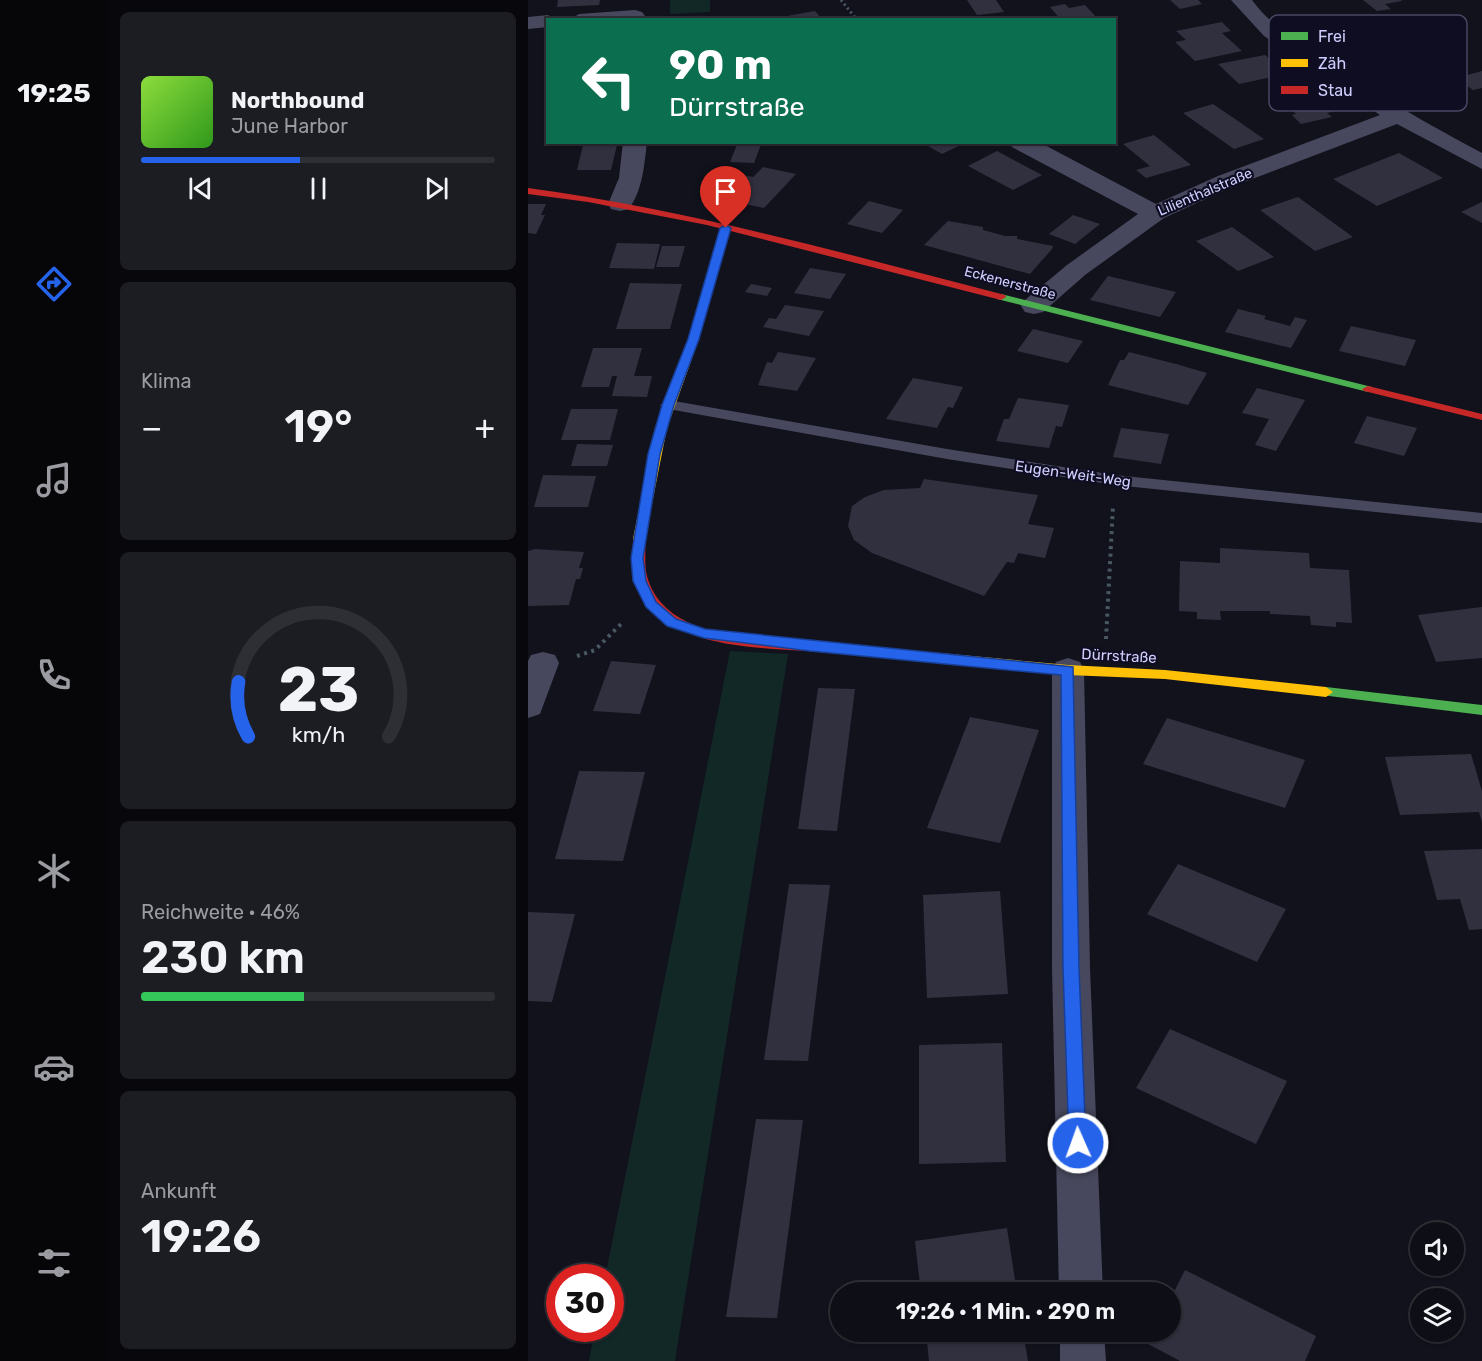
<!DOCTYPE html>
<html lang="de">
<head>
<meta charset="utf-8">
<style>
  :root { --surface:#0e0e16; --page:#1c1c23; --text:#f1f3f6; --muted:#9b9ca1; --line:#2e2e35; --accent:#2563eb }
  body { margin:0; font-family:Rubik,sans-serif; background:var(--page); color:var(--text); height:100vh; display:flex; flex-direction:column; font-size:22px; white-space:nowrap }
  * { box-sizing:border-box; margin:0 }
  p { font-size:20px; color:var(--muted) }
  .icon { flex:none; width:33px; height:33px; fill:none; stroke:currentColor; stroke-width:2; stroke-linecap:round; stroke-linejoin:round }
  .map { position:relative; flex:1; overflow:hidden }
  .panel { display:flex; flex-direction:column; gap:12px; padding:12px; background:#08080c; width:420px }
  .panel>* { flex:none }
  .top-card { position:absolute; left:18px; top:18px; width:570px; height:126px; border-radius:0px; box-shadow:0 2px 4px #0004,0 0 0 2px var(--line); background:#0b6e4f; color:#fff; overflow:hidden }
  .buttons { position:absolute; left:882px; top:1222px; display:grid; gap:12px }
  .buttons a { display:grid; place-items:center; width:54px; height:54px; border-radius:50%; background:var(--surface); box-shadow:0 2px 4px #0004,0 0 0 2px var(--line); font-size:30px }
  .speed { position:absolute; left:18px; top:1264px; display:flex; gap:12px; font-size:30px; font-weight:700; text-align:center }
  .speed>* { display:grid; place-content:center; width:78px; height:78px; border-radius:50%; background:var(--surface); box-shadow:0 2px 4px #0004,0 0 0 2px var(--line); line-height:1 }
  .speed .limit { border:9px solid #d22; background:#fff; color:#111 }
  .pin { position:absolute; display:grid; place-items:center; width:51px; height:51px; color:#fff; margin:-62px -26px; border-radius:50% 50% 50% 0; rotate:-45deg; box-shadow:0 0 6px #0007 }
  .pin .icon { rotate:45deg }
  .me { position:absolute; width:66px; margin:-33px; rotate:358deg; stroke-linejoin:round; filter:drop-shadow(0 0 4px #0008) }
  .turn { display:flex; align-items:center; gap:21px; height:126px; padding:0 24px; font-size:27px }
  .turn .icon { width:78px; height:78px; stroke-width:2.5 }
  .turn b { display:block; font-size:42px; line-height:51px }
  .big { font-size:45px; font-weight:600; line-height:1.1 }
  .panel .card { flex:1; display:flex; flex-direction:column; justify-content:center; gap:9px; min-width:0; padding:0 21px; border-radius:9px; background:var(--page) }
  .panel .dial { align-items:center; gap:0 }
  .dial svg { height:156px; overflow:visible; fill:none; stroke:var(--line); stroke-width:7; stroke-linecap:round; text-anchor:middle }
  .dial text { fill:var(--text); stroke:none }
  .song { display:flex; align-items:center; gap:18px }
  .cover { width:72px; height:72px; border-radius:9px; background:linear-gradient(135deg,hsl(90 70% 55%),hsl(110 70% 35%)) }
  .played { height:6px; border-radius:3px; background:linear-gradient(90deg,var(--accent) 45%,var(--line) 45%) }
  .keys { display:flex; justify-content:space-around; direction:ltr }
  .heat { display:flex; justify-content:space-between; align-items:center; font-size:33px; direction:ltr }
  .charge { height:9px; border-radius:4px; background:linear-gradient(90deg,#34c759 46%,var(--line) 0) }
  .trip { position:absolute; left:302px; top:1282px; width:351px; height:60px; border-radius:30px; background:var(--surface); box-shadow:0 2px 4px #0004,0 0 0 2px var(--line); font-weight:600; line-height:60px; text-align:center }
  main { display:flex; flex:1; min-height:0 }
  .menu { display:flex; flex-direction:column; width:108px; justify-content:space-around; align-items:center; background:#060609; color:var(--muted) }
  .menu .icon { width:42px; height:42px }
  .menu .selected { color:var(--accent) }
  .menu b { font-size:27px; color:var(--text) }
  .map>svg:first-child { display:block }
  .green { fill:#112826 }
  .building { fill:#30303f }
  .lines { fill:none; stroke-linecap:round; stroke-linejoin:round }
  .path-far1 { stroke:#485863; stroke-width:3; stroke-dasharray:2 3; stroke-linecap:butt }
  .path { stroke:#485863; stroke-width:4; stroke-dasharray:3 4.5; stroke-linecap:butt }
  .lane { fill:#47485d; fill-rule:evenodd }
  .street { fill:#47485d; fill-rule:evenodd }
  .fast { fill:#4caf50; fill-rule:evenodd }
  .slow { fill:#ffc107; fill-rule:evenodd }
  .jam { fill:#c62828; fill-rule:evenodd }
  .route { fill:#2563eb; stroke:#184099; stroke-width:1.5 }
  .labels { text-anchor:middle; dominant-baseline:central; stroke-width:4.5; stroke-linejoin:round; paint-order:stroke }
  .far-street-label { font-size:14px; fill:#cfcefe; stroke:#0f0d21 }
  .street-label { font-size:15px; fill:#cfcefe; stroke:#0f0d21 }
  .key { fill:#0f0d21; stroke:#494763; stroke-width:1.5 }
  .key-label { font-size:16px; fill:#cfcefe }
</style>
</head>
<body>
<main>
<nav class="menu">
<b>19:25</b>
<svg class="icon selected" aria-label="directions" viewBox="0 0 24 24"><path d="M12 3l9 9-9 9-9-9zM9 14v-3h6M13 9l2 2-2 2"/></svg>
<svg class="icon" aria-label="music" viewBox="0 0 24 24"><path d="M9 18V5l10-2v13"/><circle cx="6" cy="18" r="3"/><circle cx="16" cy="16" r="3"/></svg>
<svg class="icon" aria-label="phone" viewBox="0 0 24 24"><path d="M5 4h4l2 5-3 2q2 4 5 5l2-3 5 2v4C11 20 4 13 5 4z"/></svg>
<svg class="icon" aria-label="climate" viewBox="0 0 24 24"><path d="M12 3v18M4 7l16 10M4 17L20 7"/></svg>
<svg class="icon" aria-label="car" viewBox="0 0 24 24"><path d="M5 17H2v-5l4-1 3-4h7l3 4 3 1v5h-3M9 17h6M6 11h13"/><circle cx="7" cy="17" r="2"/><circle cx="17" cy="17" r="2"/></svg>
<svg class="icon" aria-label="filters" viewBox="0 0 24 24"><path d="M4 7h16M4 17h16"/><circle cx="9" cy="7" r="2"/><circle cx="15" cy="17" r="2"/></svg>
</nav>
<section class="panel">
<div class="card">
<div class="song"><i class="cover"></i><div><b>Northbound</b><p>June Harbor</p></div></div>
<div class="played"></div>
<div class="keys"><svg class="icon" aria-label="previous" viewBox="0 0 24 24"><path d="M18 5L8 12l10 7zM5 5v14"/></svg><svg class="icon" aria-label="pause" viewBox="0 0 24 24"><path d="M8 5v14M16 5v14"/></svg><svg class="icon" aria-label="next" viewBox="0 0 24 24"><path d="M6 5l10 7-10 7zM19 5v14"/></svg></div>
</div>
<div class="card"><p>Klima</p>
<div class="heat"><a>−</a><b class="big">19°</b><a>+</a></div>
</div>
<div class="card dial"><svg viewBox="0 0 100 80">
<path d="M14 69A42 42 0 1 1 86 69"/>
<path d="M14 69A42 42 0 0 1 9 41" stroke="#2563eb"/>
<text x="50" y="56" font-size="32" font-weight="700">23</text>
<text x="50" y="72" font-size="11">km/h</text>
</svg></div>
<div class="card"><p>Reichweite · 46%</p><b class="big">230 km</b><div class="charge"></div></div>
<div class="card"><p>Ankunft</p><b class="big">19:26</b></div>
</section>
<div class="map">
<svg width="954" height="1361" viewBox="0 0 954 1361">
  <rect width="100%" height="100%" fill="#12121d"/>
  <!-- green -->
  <path class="green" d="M142 0H182V12L142 14Z
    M202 651 260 654 147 1361H61L67 1329H82V1278H77Z"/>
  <!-- building -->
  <path class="building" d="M30 0H72L71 5 29 7Z
    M439 0H468L476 12 449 15Z
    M642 0H670L674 4 652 9Z
    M835 0H873L874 1 857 4 863 9 849 11Z
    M537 4 541 8 557 5 571 20H533L522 7Z
    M287 11 295 20H248V18Z
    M694 22 703 31 694 33 714 51 667 61 647 42 658 40 648 31Z
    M737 55 758 74 711 84 690 64Z
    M954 71V88L945 90 928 78Z
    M775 86 791 101 801 99 813 110 799 113 804 117 773 124 764 115 768 114 744 92Z
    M685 104 710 121 736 139 706 149 655 113Z
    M626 135 663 165 618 178 608 170 622 166 595 144Z
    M210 142H234L226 163 202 162Z
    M393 142H439L414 154Z
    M55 145H89L83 170H49Z
    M469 151 514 175 485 190 440 166Z
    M871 153 915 178 849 206 805 179Z
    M235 167 268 174 236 208 202 201 205 197 190 194 210 174 225 177Z
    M770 197 796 216 825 237 787 251 732 210Z
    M341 201 375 210 354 233 319 224Z
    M954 202V223L933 212Z
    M0 204H18L13 215H17L8 234 0 233Z
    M545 215 572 224 547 244 521 234Z
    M420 221 455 227V230L477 236H489V239L525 246 524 249 502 274 396 245Z
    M704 227 746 257 710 271 668 241Z
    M89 243 132 244 126 269 81 268Z
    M134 246H157L151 267H128Z
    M282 268 318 274 302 299 266 293Z
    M580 276 648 292 632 317 562 300Z
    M102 283 154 284 142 329H88Z
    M223 284 244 288 239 296 217 292Z
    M257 305 296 311 281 336 235 327 241 318 248 319Z
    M710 309 738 316 736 319 762 326 767 317 779 320 763 348 697 332Z
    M823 326 888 340 877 366 811 351Z
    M505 329 555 341 540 363 489 351Z
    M65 348H114L106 376H124L119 397 84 396 89 376H84L81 387H53Z
    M250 352 288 358 269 391 230 385 239 362 244 363Z
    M601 352 648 364 679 373 660 405 580 385 592 360H596Z
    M385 378 435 387 425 408 420 407 409 428 358 419Z
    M729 388 777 400 748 451 727 445 741 419 714 413Z
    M490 398 541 405 534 427 528 426 521 448 468 441 476 419H481Z
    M43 409H90L82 440H33Z
    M839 416 889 428 876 456 826 443Z
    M593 428 641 434 633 464 585 457Z
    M49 444 85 445 79 466H43Z
    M15 475 68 476 60 507H6Z
    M396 479 510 495 500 524 526 528 517 558 490 553 486 563 479 562 456 596 344 553 326 540 320 526 324 506 337 497 356 490 392 488Z
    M692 548 781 553 782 568 821 570 824 623 808 622V627L783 625 782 616 742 614V611H692L693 620 669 619V612L651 611 652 561 692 563Z
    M7 549 56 552 51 568H55L52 579H48L41 605 0 606V551Z
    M954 607V658L908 662 890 615Z
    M83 661 128 665 112 714 65 711Z
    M290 688 327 689 309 831 270 829Z
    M442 717 511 730 472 843 399 828Z
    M639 718 777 760 757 808 615 764Z
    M943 754 954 791V822L951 812 872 815 857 757Z
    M51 771 117 772 95 861 27 859Z
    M954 849V929L941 930 932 899 909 900 896 851Z
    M650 864 758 909 729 962 619 914Z
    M261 884 302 885 280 1061 236 1060Z
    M472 891 480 994 399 998 395 895Z
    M0 912 47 914 24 1002 0 1001Z
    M642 1029 759 1081 728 1144 608 1088Z
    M474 1043 478 1162 391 1164V1045Z
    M228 1119 275 1120 249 1318 198 1317Z
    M479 1228 489 1293H393L387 1241Z
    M657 1270 788 1336 777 1361H652L620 1344 626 1332H642V1300Z
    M398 1332H495L500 1361H401Z"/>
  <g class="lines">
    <!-- path-far1 -->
    <path class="path-far1" d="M313 0 329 20"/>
    <!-- path -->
    <path class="path" d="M578 639 585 506
      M49 656 67 650 95 622"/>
    <!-- lane -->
    <path class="lane" d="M140 400 419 449 587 475 954 513V523L587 485 419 459 135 408 132 405Z"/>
    <!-- street -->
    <path class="street" d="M703 0H724C742 25 770 41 795 58 846 93 899 124 954 153V169L869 124 706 186 636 218 557 275 515 312 506 314 497 312 493 306 497 300 539 265 610 214 484 147 481 142H511L628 204 690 176 852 115 736 36Z
      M107 10 114 12 117 16 115 20H41L51 14Z
      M20 15 29 20H20V27L0 29V17Z
      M95 142H119C116 166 115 189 101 209L92 211 83 209 80 204 91 178Z
      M15 652 27 655 31 663 12 714 0 718V661L3 655Z
      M540 658 552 662 556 670 562 968 575 1293H531L524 968V670L528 662Z
      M532 1332H576L578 1361H532Z"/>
    <!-- fast -->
    <path class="fast" d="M473 294 844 387 846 389 840 392 469 299V295Z
      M798 687 954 705V715L793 695 791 692 793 689Z"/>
    <!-- slow -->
    <path class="slow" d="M198 225 203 228 171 339 139 428 117 539 115 542H107L105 539 127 428 161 339 193 228Z
      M292 642 540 665 637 670 798 687 805 692 798 697 637 679 540 675 292 652 285 647Z"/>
    <!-- jam -->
    <path class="jam" d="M0 188C162 210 319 254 477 295L478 297 473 300 179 225 60 202 0 194Z
      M840 386 954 414V420L836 391 834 389Z
      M111 535 117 539C118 551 116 565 119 576 137 643 237 638 292 642L297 644 299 647 297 650 292 652C231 647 125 651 106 576 103 565 105 550 105 539Z"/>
  </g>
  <!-- route -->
  <path class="route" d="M198 225 203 228 171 339 146 405 132 454 115 558 118 581 128 602 148 619 177 629 545 667 551 968 558 1143 556 1148 550 1150 544 1148 541 1143 535 968 533 675 282 651 176 638 139 626 118 607 105 581 103 558 120 454 134 405 160 339 192 228Z"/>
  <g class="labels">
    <!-- far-street labels -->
    <g class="far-street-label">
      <text transform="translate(677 192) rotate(-23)">Lilienthalstraße</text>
      <text transform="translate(482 283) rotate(15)">Eckenerstraße</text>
    </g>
    <!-- street labels -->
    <g class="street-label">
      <text transform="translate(545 474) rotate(8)">Eugen-Weit-Weg</text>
      <text transform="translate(591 656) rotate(3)">Dürrstraße</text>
    </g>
  </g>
  <!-- legend -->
  <rect x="741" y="15" width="198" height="96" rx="9" class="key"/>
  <rect x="753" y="32" width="27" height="8" fill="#4caf50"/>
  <rect x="753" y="59" width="27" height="8" fill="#ffc107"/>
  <rect x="753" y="86" width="27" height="8" fill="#c62828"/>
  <g class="key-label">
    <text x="790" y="42">Frei</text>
    <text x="790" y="69">Zäh</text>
    <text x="790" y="96">Stau</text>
  </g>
</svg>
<div class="buttons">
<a><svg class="icon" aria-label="sound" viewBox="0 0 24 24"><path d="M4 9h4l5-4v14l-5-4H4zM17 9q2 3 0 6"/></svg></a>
<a><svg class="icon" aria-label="layers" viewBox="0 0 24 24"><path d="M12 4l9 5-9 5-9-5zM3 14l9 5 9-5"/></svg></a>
</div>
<div class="speed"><div class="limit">30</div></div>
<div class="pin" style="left:198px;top:228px;background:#d93025"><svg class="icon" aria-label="arrive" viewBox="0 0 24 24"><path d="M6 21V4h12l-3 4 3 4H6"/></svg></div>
<svg class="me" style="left:550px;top:1143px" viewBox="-20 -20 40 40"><circle r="17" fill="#2563eb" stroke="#fff" stroke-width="3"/><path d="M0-11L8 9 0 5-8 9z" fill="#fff"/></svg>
<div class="trip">19:26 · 1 Min. · 290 m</div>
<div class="top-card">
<div class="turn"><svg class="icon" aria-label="left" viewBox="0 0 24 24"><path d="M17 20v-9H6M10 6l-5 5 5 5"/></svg><div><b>90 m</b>Dürrstraße</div></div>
</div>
</div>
</main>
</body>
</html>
